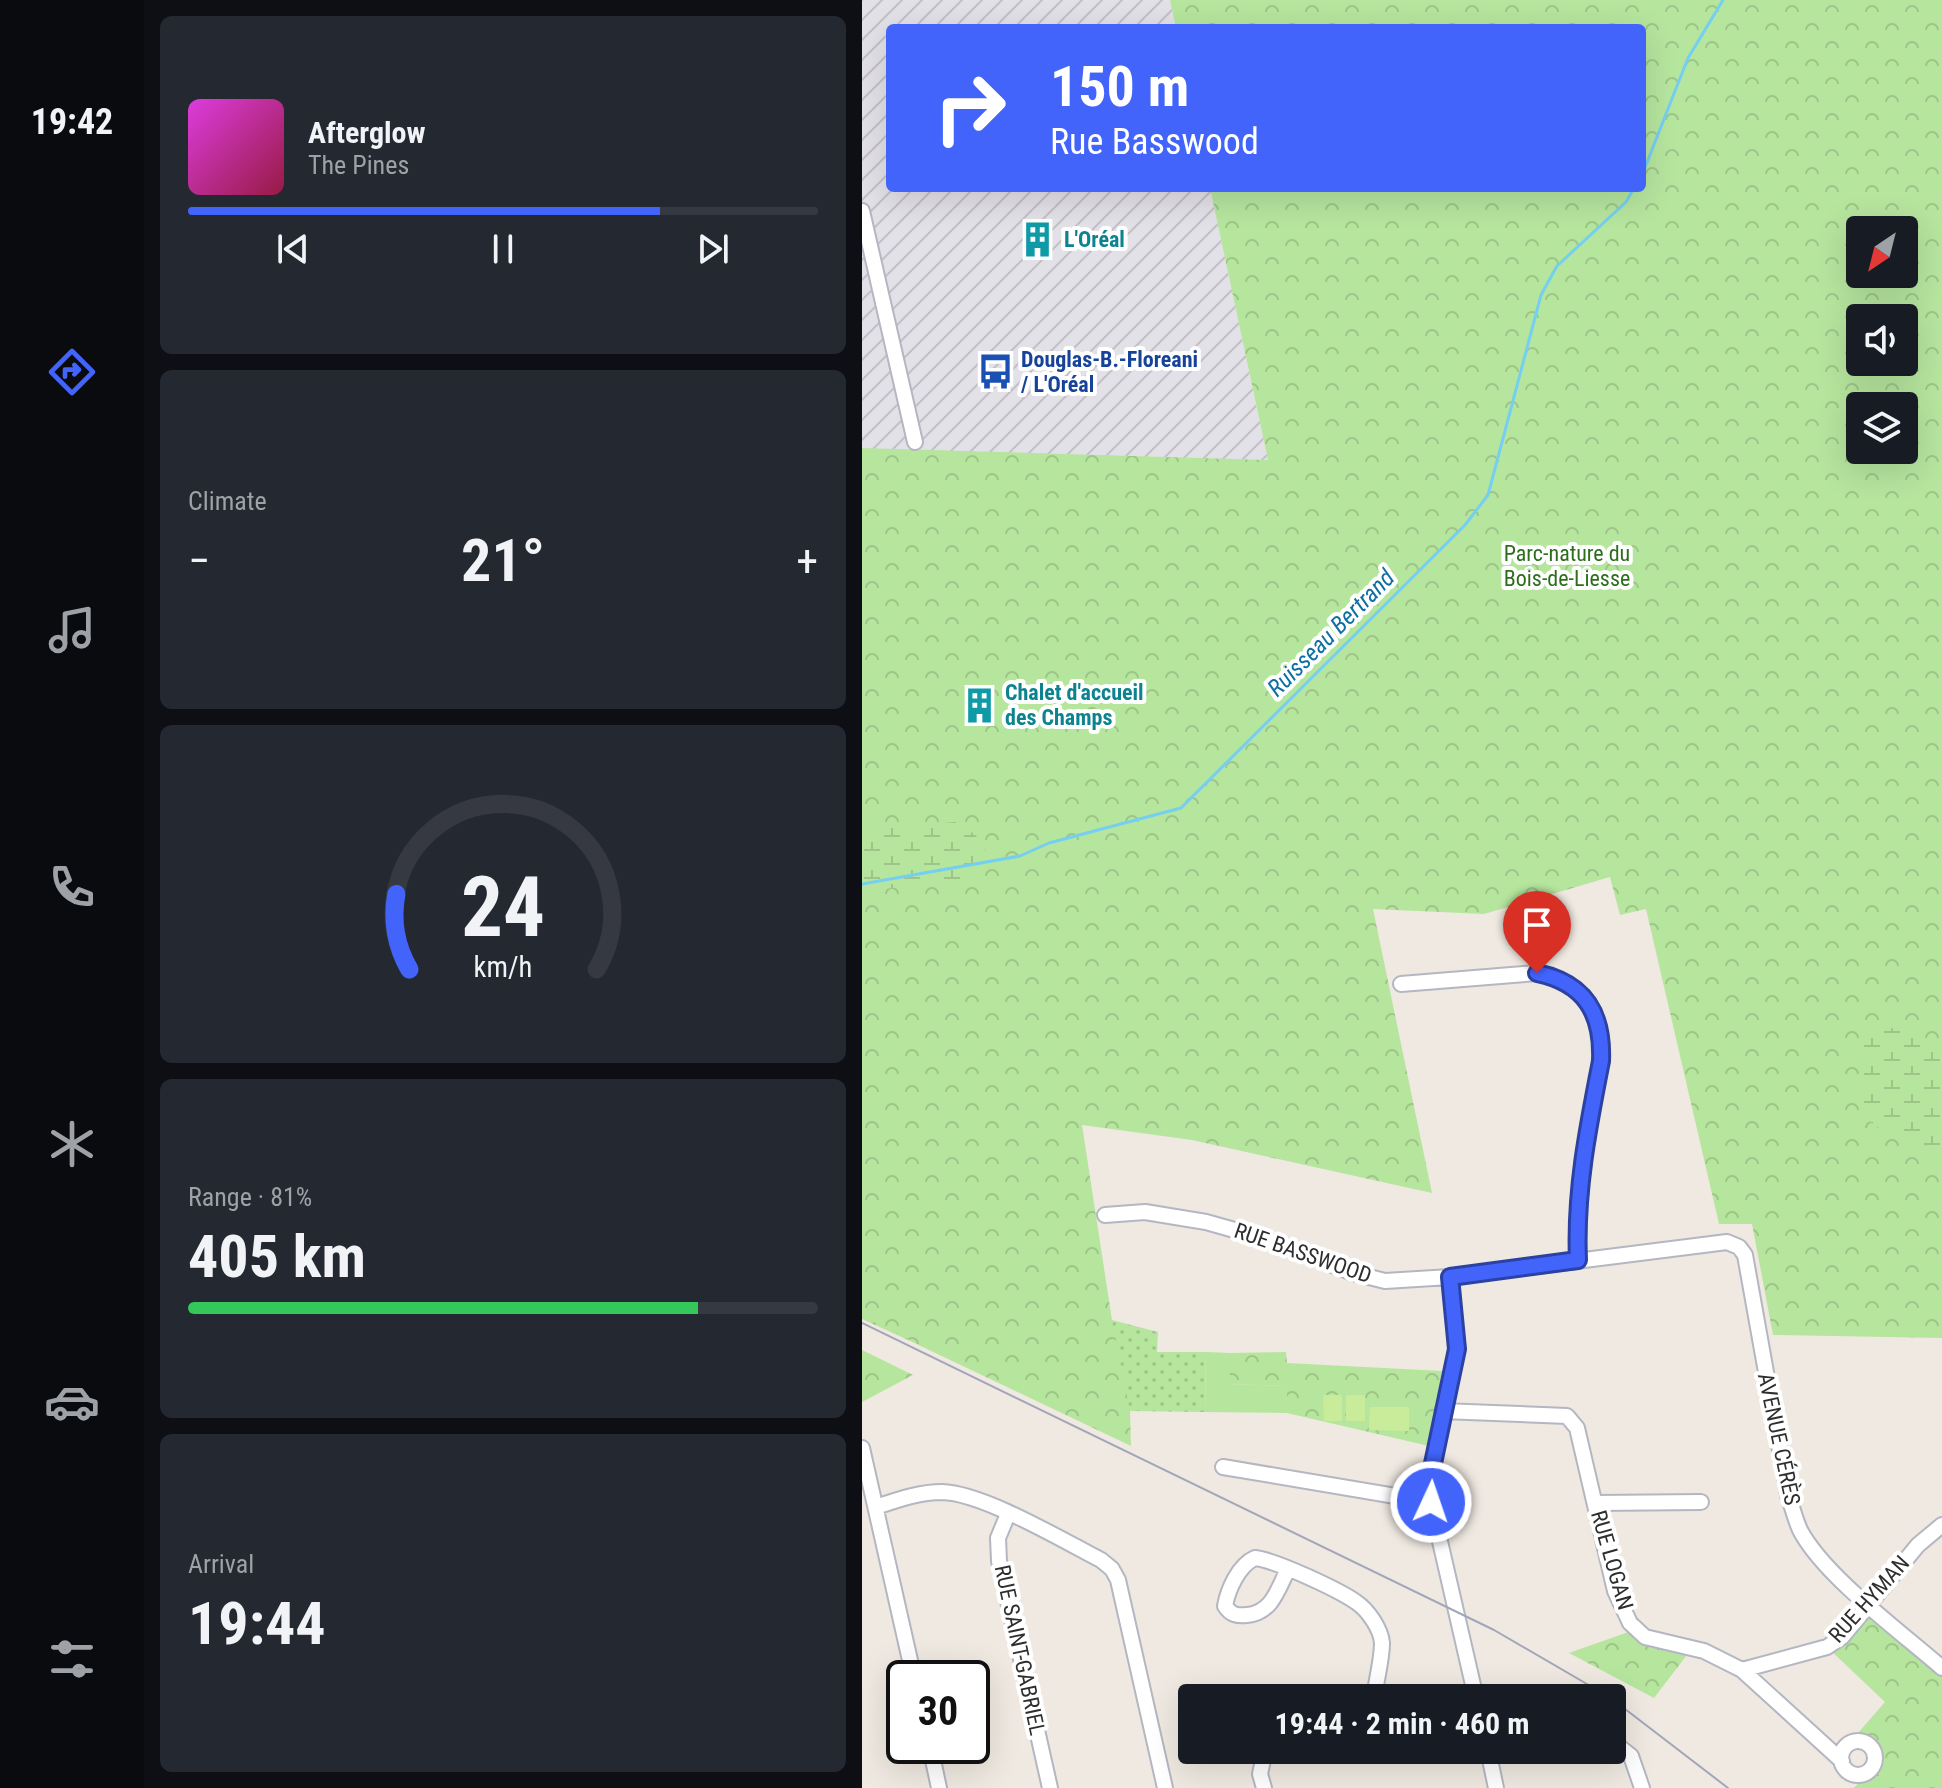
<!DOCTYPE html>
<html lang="en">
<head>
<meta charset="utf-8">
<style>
  :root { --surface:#171b24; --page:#242831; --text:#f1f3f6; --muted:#9ea1a6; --line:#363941; --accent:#4264fb }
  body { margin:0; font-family:"Roboto Condensed",sans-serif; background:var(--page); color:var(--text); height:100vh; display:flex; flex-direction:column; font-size:30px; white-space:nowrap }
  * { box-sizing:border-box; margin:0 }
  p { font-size:26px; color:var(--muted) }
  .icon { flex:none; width:44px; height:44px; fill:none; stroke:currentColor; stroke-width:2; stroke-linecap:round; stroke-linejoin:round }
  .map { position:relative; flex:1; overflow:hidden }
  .sheet { display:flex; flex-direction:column; gap:16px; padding:16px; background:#0d0f14; width:718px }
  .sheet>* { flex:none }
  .guide { position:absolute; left:24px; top:24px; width:760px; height:168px; border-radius:8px; box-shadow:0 8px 32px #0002; background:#4264fb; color:#fff; overflow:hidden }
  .needle { width:52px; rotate:215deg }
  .controls { position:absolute; left:984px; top:216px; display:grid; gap:16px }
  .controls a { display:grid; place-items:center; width:72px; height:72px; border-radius:8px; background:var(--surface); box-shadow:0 8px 32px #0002; font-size:40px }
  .speed { position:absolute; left:24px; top:1660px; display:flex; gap:16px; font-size:40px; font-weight:700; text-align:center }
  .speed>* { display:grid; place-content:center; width:104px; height:104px; border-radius:50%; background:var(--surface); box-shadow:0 8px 32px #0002; line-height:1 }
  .speed .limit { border:4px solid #111; border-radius:12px; background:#fff; color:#111 }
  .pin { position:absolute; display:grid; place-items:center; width:68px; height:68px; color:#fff; margin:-82px -34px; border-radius:50% 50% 50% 0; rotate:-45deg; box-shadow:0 0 8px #0007 }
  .pin .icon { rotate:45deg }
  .me { position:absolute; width:88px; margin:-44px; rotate:3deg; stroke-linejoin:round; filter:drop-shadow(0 0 6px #0008) }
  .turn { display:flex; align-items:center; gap:28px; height:168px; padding:0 32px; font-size:36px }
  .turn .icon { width:104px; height:104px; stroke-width:2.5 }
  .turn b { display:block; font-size:56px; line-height:68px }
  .big { font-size:60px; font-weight:700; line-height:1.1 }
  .sheet .widget { flex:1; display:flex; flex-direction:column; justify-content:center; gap:12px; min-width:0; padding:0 28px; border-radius:12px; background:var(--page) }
  .sheet .dial { align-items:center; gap:0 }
  .dial svg { height:208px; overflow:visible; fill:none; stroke:var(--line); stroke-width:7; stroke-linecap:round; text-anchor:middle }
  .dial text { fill:var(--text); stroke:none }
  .song { display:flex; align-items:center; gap:24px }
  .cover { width:96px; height:96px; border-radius:12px; background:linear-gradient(135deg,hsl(300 70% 55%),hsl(340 70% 35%)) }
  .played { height:8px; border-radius:4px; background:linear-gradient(90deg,var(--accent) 75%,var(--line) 75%) }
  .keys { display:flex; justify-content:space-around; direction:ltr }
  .heat { display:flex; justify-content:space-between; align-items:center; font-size:44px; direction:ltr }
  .charge { height:12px; border-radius:6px; background:linear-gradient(90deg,#34c759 81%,var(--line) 0) }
  .trip { position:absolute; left:316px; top:1684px; width:448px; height:80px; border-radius:8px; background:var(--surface); box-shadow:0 8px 32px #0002; font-weight:700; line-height:80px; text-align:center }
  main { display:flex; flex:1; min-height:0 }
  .tabs { display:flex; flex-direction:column; width:144px; justify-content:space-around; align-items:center; background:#090b0e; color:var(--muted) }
  .tabs .icon { width:56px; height:56px }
  .tabs .on { color:var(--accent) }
  .tabs b { font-size:36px; color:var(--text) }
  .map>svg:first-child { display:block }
  .industrial { fill:url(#industrial-furrows) }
  .grass { fill:url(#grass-dots) }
  .forest { fill:url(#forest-crowns); fill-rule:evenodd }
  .wetland { fill:url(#wetland-marsh) }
  .garden { fill:#b6e59e }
  .pitch { fill:#c9ec9a }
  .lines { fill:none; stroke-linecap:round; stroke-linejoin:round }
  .stream { stroke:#75cff0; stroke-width:3 }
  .minor-casing { stroke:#b4b7c1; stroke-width:18 }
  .minor { stroke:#fff; stroke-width:14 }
  .tram { stroke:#a3a6b8; stroke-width:2 }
  .route-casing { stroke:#2b41a3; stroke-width:20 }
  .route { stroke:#4264fb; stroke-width:14 }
  .labels { text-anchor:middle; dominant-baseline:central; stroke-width:8; stroke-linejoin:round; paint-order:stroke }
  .culture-label { font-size:22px; font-weight:bold; fill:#0d838f; stroke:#fff; text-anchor:start }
  .transit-label { font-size:22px; font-weight:bold; fill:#164399; stroke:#fff; text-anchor:start }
  .park-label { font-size:22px; fill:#2c6e1b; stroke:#fff }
  .street-label { font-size:22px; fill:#2e2e2e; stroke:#fff }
  .water-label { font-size:24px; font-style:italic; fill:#0d6fa3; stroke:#fff }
</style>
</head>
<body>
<main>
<nav class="tabs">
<b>19:42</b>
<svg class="icon on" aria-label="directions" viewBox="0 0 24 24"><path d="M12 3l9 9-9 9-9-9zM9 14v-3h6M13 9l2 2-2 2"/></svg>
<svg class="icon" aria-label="music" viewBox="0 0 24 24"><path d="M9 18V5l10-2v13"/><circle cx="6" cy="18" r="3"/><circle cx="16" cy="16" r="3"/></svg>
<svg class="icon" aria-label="phone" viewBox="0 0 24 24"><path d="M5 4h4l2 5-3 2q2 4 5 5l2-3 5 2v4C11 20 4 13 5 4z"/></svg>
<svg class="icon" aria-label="climate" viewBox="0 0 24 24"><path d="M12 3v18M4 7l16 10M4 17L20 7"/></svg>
<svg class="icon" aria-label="car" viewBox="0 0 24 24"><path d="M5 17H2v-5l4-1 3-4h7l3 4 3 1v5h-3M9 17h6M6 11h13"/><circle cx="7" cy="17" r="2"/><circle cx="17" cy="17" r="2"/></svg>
<svg class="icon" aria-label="filters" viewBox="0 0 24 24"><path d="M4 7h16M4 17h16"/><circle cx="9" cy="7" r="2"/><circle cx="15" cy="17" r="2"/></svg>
</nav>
<section class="sheet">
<div class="widget">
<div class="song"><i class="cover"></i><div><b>Afterglow</b><p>The Pines</p></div></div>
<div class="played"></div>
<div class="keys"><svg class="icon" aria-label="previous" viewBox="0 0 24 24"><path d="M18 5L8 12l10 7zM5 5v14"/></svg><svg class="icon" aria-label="pause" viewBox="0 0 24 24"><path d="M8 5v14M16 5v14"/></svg><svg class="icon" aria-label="next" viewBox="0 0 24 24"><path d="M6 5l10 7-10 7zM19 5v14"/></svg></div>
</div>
<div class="widget"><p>Climate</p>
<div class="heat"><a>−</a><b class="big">21°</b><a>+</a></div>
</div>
<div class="widget dial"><svg viewBox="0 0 100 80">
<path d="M14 69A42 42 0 1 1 86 69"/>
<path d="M14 69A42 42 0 0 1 9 40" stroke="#4264fb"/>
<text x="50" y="56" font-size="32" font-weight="700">24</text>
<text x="50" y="72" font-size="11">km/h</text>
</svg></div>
<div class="widget"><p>Range · 81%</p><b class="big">405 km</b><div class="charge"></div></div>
<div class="widget"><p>Arrival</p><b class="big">19:44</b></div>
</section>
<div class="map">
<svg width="1080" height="1788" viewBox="0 0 1080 1788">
  <defs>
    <pattern id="industrial-furrows" width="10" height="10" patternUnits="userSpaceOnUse" patternTransform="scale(2)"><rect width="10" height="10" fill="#e3e1e8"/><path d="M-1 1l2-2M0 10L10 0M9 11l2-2" fill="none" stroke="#c3c1c7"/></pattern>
    <pattern id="grass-dots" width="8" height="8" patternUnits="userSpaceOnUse" patternTransform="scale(2)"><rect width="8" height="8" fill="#b6e59e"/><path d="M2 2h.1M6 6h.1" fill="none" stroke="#9dc588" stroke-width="1.8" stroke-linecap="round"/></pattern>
    <pattern id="forest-crowns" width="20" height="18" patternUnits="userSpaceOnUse" patternTransform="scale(2)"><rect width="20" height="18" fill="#b6e59e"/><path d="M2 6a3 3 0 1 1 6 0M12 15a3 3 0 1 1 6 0" fill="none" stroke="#9dc588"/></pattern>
    <pattern id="wetland-marsh" width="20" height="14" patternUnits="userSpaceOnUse" patternTransform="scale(2)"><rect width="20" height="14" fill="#b6e59e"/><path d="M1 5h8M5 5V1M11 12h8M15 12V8" fill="none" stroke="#9dc588"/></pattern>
  </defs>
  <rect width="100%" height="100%" fill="#efe9e1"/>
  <!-- industrial -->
  <path class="industrial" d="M0 0H308L314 28H28V188H348L406 460 0 452Z"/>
  <!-- grass -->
  <path class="grass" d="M0 1189 250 1320 296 1332 295 1352H344L343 1412 268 1411 99 1314 46 1340 0 1319Z"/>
  <!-- forest -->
  <path class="forest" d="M308 0H1080V1338L911 1335 890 1224H857L784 909 758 915 748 877 622 914 511 909 570 1193 330 1140 220 1125 250 1320 268 1411 269 1446 46 1340 47 1339 0 1316V448L406 460 348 188H780V28H314ZM998 230H1042V274H998ZM998 318H1042V362H998ZM998 406H1042V450H998Z
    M0 1350 51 1375 0 1402Z
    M424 1352 425 1363 580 1371 567 1446 425 1413V1386L367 1384 368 1353Z
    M1008 1605 1080 1668V1788H992C1014 1763 1021 1759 996 1733L1023 1702 965 1647Z
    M772 1630C787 1648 803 1650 825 1655L792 1698 707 1653Z"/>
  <!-- wetland -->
  <path class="wetland" d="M93 822C117 836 125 840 124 870L107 880 82 881 0 892V830Z
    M1023 1026 1080 1044V1151L1019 1130 1004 1118 997 1077 1002 1044Z"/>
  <!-- garden -->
  <path class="garden" d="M344 1352 368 1353V1384L425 1386V1413L343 1412Z"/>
  <!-- pitch -->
  <path class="pitch" d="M461 1395H480V1421H462Z
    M484 1395H503V1421H484Z
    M508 1407H547V1431L507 1430Z"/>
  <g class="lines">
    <!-- stream -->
    <path class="stream" d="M780 175 826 58 861 0
      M0 884 158 856 187 843 319 808 603 525 626 495 679 295 695 266 764 202 772 188"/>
    <defs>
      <path id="minor" d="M0 211 53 442
        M539 984 675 973C723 983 741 1013 739 1061 726 1127 714 1192 716 1260
        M243 1215 283 1212 344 1222 397 1237 491 1273 523 1281 588 1277 865 1242 877 1247 883 1255 926 1495C930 1506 933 1519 938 1530 962 1576 1039 1632 1080 1668
        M588 1277 595 1349 569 1473 568 1498 614 1698
        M580 1411 705 1416 715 1428 753 1591 768 1623 783 1637 842 1651 880 1670 980 1761
        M0 1448 52 1678
        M361 1467 569 1502
        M734 1503 839 1502
        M14 1507C35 1500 57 1492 80 1492 121 1493 200 1540 239 1560L250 1569 256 1580 303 1788
        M146 1514 136 1538 137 1561 188 1788
        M426 1569C416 1589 410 1613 385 1615 375 1616 369 1615 363 1606 366 1589 377 1565 393 1558 413 1560 477 1590 494 1602 506 1610 519 1629 520 1643 520 1660 514 1681 512 1698
        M880 1670 965 1647 980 1637 1056 1545 1080 1525
        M750 1741 769 1756 780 1788
        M979 1758a17 17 0 1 1 34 0a17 17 0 1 1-34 0Z
        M68 1746 77 1788
        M626 1750 634 1788
        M627 1754 646 1750
        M402 1788 398 1774 403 1750"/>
    </defs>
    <!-- minor casing -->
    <use href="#minor" class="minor-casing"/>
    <!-- minor -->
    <use href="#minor" class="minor"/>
    <!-- tram -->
    <path class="tram" d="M0 1323 632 1630 749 1698
      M750 1699 866 1788"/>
  </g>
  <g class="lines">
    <defs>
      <path id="route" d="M569 1502V1473L595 1349 588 1277 716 1260C713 1192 726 1127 739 1061 741 1013 723 983 675 973"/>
    </defs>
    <!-- route casing -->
    <use href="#route" class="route-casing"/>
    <!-- route -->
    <use href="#route" class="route"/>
  </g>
  <!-- icons -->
  <defs>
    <symbol id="building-bare" viewBox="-9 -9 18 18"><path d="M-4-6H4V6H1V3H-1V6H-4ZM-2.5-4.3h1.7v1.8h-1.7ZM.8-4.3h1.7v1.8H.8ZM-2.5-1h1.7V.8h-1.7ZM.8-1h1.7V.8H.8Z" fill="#0f9aa8" stroke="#fff" stroke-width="2.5" paint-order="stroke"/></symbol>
    <symbol id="bus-bare" viewBox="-9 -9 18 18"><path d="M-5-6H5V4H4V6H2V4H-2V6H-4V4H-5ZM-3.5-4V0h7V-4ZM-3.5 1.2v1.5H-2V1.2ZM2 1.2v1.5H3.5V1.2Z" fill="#1a4fb4" stroke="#fff" stroke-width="2.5" paint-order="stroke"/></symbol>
  </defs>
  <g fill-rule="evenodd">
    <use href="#building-bare" x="150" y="214" width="51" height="51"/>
    <use href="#bus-bare" x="108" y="346" width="51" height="51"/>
    <use href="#building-bare" x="92" y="680" width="51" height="51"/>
  </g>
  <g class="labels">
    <!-- culture labels -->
    <g class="culture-label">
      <text x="202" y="239">L'Oréal</text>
      <text x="143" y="692">Chalet d'accueil<tspan x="143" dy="25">des Champs</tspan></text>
    </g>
    <!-- transit labels -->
    <g class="transit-label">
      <text x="159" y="359">Douglas-B.-Floreani<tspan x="159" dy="25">/ L'Oréal</tspan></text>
    </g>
    <!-- park labels -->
    <g class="park-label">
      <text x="705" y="553">Parc-nature du<tspan x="705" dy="25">Bois-de-Liesse</tspan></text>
    </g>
    <!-- street labels -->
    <g class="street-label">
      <text transform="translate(441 1253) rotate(19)">RUE BASSWOOD</text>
      <text transform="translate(917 1439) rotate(78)">AVENUE CÉRÈS</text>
      <text transform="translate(750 1560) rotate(74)">RUE LOGAN</text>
      <text transform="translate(1007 1599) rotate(-48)">RUE HYMAN</text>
      <text transform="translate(158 1650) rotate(78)">RUE SAINT-GABRIEL</text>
    </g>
    <!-- water labels -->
    <g class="water-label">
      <text transform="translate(469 633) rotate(-45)">Ruisseau Bertrand</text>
    </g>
  </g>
</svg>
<div class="controls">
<a><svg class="needle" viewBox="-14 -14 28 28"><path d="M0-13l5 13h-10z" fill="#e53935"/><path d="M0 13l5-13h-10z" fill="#9ea1a6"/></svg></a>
<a><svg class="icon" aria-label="sound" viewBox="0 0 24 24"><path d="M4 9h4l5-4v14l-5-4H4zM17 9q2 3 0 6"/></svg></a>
<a><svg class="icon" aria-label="layers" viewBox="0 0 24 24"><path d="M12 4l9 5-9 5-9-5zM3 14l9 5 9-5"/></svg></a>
</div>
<div class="speed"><div class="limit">30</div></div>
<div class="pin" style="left:675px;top:973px;background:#d93025"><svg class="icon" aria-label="arrive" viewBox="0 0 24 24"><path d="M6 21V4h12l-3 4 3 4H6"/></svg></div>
<svg class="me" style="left:569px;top:1502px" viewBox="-20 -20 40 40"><circle r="17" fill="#4264fb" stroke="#fff" stroke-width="3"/><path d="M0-11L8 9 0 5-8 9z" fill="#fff"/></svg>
<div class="trip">19:44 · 2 min · 460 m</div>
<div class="guide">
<div class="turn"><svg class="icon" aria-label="right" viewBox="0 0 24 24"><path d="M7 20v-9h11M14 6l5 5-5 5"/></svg><div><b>150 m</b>Rue Basswood</div></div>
</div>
</div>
</main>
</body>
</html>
